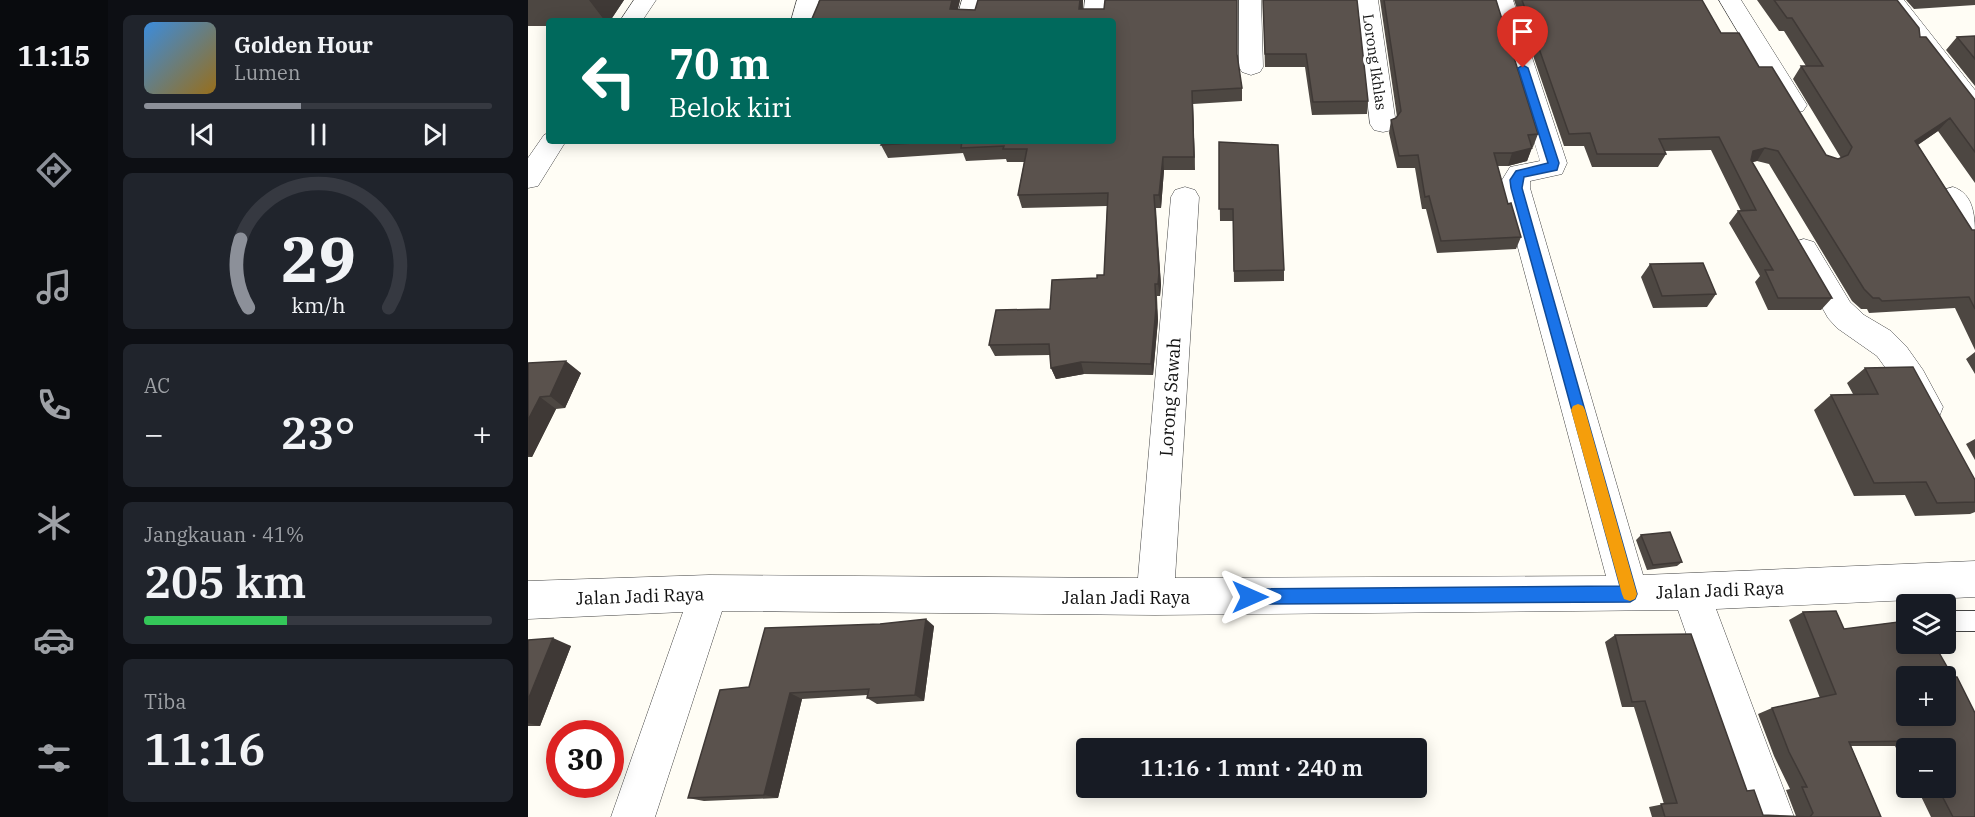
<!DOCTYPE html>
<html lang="id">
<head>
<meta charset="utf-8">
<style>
  :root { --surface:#171b24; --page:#20242c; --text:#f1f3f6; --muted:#9ea1a6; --line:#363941; --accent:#8c9099 }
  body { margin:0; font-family:"IBM Plex Serif",serif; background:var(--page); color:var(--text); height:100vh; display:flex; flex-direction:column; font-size:22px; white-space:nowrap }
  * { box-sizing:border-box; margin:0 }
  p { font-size:20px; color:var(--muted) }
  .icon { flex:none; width:33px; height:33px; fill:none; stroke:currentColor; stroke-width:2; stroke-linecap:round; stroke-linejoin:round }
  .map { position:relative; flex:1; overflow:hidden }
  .drawer { display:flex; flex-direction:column; gap:15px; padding:15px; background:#0d0f14; width:420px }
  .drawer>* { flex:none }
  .guide { position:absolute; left:18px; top:18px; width:570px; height:126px; border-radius:6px; box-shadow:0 3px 15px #0003; background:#00695c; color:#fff; overflow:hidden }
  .fabs { position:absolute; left:1368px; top:594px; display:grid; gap:12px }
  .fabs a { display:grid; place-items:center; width:60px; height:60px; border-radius:6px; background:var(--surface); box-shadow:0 3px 15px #0003; font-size:30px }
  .speed { position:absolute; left:18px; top:720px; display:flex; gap:12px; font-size:30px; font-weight:700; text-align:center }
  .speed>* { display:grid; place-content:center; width:78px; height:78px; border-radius:50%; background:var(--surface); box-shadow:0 3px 15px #0003; line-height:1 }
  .speed .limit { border:9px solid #d22; background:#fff; color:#111 }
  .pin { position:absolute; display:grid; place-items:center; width:51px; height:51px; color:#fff; margin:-62px -26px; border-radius:50% 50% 50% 0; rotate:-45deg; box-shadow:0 0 6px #0007 }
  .pin .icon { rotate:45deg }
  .me { position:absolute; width:66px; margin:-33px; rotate:90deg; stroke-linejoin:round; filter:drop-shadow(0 0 4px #0008) }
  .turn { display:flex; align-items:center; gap:21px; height:126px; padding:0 24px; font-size:27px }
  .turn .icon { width:78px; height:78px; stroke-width:2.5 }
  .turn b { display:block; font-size:42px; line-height:51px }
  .big { font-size:45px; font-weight:600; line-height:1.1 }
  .drawer .widget { flex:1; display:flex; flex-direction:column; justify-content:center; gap:9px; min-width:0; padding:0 21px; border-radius:9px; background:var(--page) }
  .drawer .dial { align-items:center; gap:0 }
  .dial svg { height:156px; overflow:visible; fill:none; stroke:var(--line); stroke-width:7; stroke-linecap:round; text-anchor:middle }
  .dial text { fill:var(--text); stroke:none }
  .song { display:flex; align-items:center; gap:18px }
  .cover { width:72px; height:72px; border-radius:9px; background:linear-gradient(135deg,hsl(210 70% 55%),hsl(40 70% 35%)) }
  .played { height:6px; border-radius:3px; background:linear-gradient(90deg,var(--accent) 45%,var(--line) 45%) }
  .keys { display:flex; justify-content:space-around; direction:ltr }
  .heat { display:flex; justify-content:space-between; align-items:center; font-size:33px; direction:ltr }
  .charge { height:9px; border-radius:4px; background:linear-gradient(90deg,#34c759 41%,var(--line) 0) }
  .trip { position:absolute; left:548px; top:738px; width:351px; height:60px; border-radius:6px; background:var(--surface); box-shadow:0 3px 15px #0003; font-weight:600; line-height:60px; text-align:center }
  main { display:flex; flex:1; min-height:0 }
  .tab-bar { display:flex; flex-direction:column; width:108px; justify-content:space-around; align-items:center; background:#090b0e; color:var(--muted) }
  .tab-bar .icon { width:42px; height:42px }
  .tab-bar .selected { color:var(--accent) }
  .tab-bar b { font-size:27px; color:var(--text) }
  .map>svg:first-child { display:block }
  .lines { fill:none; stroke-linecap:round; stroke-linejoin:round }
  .service-casing { stroke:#444; stroke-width:2 }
  .minor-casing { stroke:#444; stroke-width:1 }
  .service { fill:#fff; fill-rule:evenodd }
  .minor { fill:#fff; fill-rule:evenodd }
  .wall { fill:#4d4742; fill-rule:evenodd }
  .shaded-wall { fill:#3f3936 }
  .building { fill:#5a524d; stroke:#3f3936; stroke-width:1.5; fill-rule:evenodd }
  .route { fill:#1a73e8; stroke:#114b97; stroke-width:1.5 }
  .slow { fill:#f59e0b }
  .labels { text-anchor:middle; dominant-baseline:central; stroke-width:6; stroke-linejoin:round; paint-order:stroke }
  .far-street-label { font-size:15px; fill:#111; stroke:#fff }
  .street-label { font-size:18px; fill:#111; stroke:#fff }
</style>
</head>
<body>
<main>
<nav class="tab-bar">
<b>11:15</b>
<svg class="icon selected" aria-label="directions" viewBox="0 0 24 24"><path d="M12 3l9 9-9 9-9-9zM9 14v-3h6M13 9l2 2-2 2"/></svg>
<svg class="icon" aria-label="music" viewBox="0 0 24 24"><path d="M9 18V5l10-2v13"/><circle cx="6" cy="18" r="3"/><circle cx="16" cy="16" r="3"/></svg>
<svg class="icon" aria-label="phone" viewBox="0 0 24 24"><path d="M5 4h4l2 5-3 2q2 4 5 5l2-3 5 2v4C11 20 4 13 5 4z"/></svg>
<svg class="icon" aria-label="climate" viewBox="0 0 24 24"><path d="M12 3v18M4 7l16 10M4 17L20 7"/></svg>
<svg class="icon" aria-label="car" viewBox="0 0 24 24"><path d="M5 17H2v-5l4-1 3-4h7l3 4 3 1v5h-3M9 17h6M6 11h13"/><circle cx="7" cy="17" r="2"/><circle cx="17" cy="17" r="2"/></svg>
<svg class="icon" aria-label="filters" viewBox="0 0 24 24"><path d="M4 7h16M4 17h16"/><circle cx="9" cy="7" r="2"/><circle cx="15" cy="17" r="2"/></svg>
</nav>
<section class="drawer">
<div class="widget">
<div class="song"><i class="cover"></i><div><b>Golden Hour</b><p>Lumen</p></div></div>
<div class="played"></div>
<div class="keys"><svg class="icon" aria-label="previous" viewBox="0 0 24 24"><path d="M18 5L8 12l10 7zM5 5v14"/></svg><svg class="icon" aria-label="pause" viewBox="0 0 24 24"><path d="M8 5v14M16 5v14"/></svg><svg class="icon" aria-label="next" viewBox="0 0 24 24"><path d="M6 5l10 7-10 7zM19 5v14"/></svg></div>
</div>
<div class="widget dial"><svg viewBox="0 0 100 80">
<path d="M14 69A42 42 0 1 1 86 69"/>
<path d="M14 69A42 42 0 0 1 10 34" stroke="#8c9099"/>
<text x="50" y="56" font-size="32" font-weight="700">29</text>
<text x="50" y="72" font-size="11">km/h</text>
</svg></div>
<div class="widget"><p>AC</p>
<div class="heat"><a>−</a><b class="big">23°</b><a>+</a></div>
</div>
<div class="widget"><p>Jangkauan · 41%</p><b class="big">205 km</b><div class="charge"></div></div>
<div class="widget"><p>Tiba</p><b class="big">11:16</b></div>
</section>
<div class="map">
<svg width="1447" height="817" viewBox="0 0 1447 817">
  <rect width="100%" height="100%" fill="#fffdf5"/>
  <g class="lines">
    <defs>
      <path id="service" d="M1418 611H1447V631H1418Z"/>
      <path id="minor" d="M106 0H128L114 21H92Z
        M269 0H291L285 21H263Z
        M434 0H456L450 21H428Z
        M557 0H579L577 21H555Z
        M711 0H733L735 67 732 72 723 75 714 72 711 67Z
        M828 0H850L868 124 864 130 855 132 846 130 842 124Z
        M963 0H985L1039 163 1034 174 1002 181V188L1115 575 1447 561V597L1188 609 1266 817H1222L1150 610 627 615 194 611 127 817H83L155 612 0 619V581L181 575 610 578 643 197 647 190 657 187 667 190 671 197 647 578 1078 576 974 188V180L982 167 1012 161Z
        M1191 0H1213L1279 105 1275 111 1266 113 1257 111Z
        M1353 0H1376L1447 90V115L1438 113Z
        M21 133V141H38L10 186 0 188V158L16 135Z
        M1425 187C1447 194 1447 218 1447 239L1437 236 1411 197 1415 190Z
        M1276 239 1286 242 1322 302 1336 315 1363 331 1378 346 1395 370 1415 407 1411 417 1399 421 1387 417 1367 381 1349 356 1309 328 1300 318 1262 250 1266 242Z"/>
    </defs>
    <!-- service casing -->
    <use href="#service" class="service-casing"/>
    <!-- minor casing -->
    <use href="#minor" class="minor-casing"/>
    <!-- service -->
    <use href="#service" class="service"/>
    <!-- minor -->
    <use href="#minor" class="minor"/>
  </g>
  <!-- wall -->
  <path class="wall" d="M0 0H96L82 21H21V26H0Z
    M432 0 430 9 447 10 555 0V9L709 56 714 88V101L665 104 667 170H636L633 208H628L633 285 632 296H629L630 320 625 375 556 374 528 379 523 368 522 355 467 356 461 345 522 309 569 278 576 275 579 206 494 208 490 195 496 162H479L478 159 438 161 435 153 360 158 353 145 355 141H585L283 21Z
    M735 0H829L840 101 839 114 784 115 777 67H737Z
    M852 0H968L1010 134 1005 147H1004L999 161 980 166H969L980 204 993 237 988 249 909 253 898 209H894L887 168H869L861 133 863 120 868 118 869 117Z
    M986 0H1174L1193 33 1231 67 1298 155 1310 159 1313 158 1265 79 1273 66H1278L1256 31H1251L1229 0H1369L1392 37 1447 100V183L1410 131 1390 145 1444 230H1447V350L1427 308 1341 313 1339 309H1333L1324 301 1241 164 1229 161 1224 162 1304 298 1293 310H1240L1227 282 1232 276 1201 223 1210 211H1213L1183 150 1136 151 1138 154 1130 167H1064L1056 146H1036Z
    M1378 0H1447V5L1386 9Z
    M1447 36V86L1418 50 1429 37Z
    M691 142 756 270V281L706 282 705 221H692Z
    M1122 264 1188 294 1179 307 1125 308 1113 277Z
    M1447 352V374L1438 359Z
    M0 363 53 373 37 408 28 409 4 457H0Z
    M1337 368 1447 480V512L1442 514 1387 516 1377 495 1326 496 1286 410 1303 395 1325 394 1319 383Z
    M1447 439V460L1438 444Z
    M1113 535 1154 562 1149 566 1119 570 1108 540Z
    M1308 611 1316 629 1378 621V644H1406L1425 677H1429L1447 713V817H1403L1389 788H1418V748H1378V768L1367 746H1323L1353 817H1124L1121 807 1136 804 1106 707H1094L1077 642 1087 635 1163 634 1219 791 1226 790 1235 815 1268 816 1258 790 1262 789 1246 756 1230 714 1244 708 1292 698 1261 620 1275 612ZM1378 676H1418V716H1378Z
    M406 626 396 701 349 704 339 698V695L274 699 250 798 176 801 160 798 221 687Z
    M0 640 43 646 12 726H0Z"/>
  <!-- shaded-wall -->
  <path class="shaded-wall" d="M61 0H96L82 21H77Z
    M424 0H432L427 21 422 9Z
    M552 0H555L553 21 551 9Z
    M664 91 665 104 667 170 666 157Z
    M1422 118 1410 131 1376 154 1387 141Z
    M1004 148 999 161 980 166 984 153Z
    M1237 148 1229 161 1217 164 1225 151Z
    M635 157 636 170 633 208 631 195Z
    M626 195 633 285 632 296 630 284Z
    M627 284 630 320 625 375 623 364Z
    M38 361 53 373 37 408 22 396Z
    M553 362 556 374 528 379 523 368Z
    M12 397 28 409 4 457 0 455V420Z
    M398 619 406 626 396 701 387 695Z
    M25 638 43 646 12 726 0 723V700Z
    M262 693 274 699 250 798 236 795Z"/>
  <!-- building -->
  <path class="building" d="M292 0H424L422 9 447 10 450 0H552L551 9H576L577 0H709V54L714 88 664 91 666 157H635L631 195H626L631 273 630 284H627L628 308 623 364 553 362 523 368 521 344 461 345 468 310 522 309 524 280 569 278V275H576L580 193 490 195 499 149H475L476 146 433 148 434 141H585V21H283Z
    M735 0H829L840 101 785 102 778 54H737Z
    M856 0H968L1010 134 1000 135 1004 148 984 153H966L980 204 983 203 993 237 913 241 901 196 897 197 890 155 871 156 863 120 868 118 873 111Z
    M994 0H1174L1193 33H1211L1231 67H1244L1298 155 1310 159 1320 155 1324 147 1273 66H1295L1264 18H1259L1246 0H1369L1391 28 1392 37H1398L1447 100V152L1422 118 1387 141 1444 230H1447V309L1441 297 1354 301 1351 298H1345L1336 289 1250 151 1237 148 1225 151 1223 160 1304 298H1250L1237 270H1245L1210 211 1228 210 1191 137 1131 139 1138 154H1069L1062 133 1041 134Z
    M1447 36V59L1429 37Z
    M355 141H419L353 145Z
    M691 142 750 145 756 270 706 271 705 209H691Z
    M1175 263 1188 294 1134 296 1122 264Z
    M38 361 22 396 12 397 0 420V363Z
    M1385 367 1447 480V502L1409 503 1398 482 1346 483 1303 395 1350 394 1337 368Z
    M1142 532 1154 562 1125 565 1113 535Z
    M1308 611 1316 629 1378 621V644H1406L1425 677H1429L1447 713V817H1425L1410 788H1418V748H1390L1386 741 1321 742 1353 817H1137L1133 804 1149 803 1117 701 1104 702 1087 635 1163 634 1219 791 1226 790 1235 815 1282 817 1285 813 1274 787H1279L1261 752 1244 708 1308 694 1275 612ZM1378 676H1418V716H1378Z
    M398 619 387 695 339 698 341 689 262 693 236 795 160 798 192 690 221 687 237 628 352 624Z
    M25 638 0 700V640Z"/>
  <!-- route -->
  <path class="route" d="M995 65 1000 68 1031 163 1029 170 996 177 994 188 1109 594 1107 599 1102 602 722 604 717 602 715 597 717 591 722 589 1092 586 983 188 982 180 988 171 1020 163 990 68Z"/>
  <!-- slow -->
  <path class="slow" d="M1050 404 1055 406 1057 410 1109 594 1107 599 1102 601 1096 599 1094 594 1043 410 1045 406Z"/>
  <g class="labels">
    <!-- far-street labels -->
    <g class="far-street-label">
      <text transform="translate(847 62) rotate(82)">Lorong Ikhlas</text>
    </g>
    <!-- street labels -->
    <g class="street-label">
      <text transform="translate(642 397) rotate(-86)">Lorong Sawah</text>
      <text transform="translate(1192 590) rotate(-2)">Jalan Jadi Raya</text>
      <text transform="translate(112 596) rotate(-2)">Jalan Jadi Raya</text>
      <text x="598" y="597">Jalan Jadi Raya</text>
    </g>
  </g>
</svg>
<div class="fabs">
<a><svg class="icon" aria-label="layers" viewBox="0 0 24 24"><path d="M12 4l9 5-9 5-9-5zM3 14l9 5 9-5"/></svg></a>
<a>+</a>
<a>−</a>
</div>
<div class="speed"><div class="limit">30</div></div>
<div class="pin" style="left:995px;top:68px;background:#d93025"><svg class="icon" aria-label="arrive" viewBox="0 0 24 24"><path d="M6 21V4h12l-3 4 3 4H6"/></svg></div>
<svg class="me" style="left:722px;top:597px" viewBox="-20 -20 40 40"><path d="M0-17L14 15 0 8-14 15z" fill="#1a73e8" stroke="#fff" stroke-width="4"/></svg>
<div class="trip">11:16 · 1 mnt · 240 m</div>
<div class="guide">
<div class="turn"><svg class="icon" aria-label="left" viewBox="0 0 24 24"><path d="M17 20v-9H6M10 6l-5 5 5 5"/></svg><div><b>70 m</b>Belok kiri</div></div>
</div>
</div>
</main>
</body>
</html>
